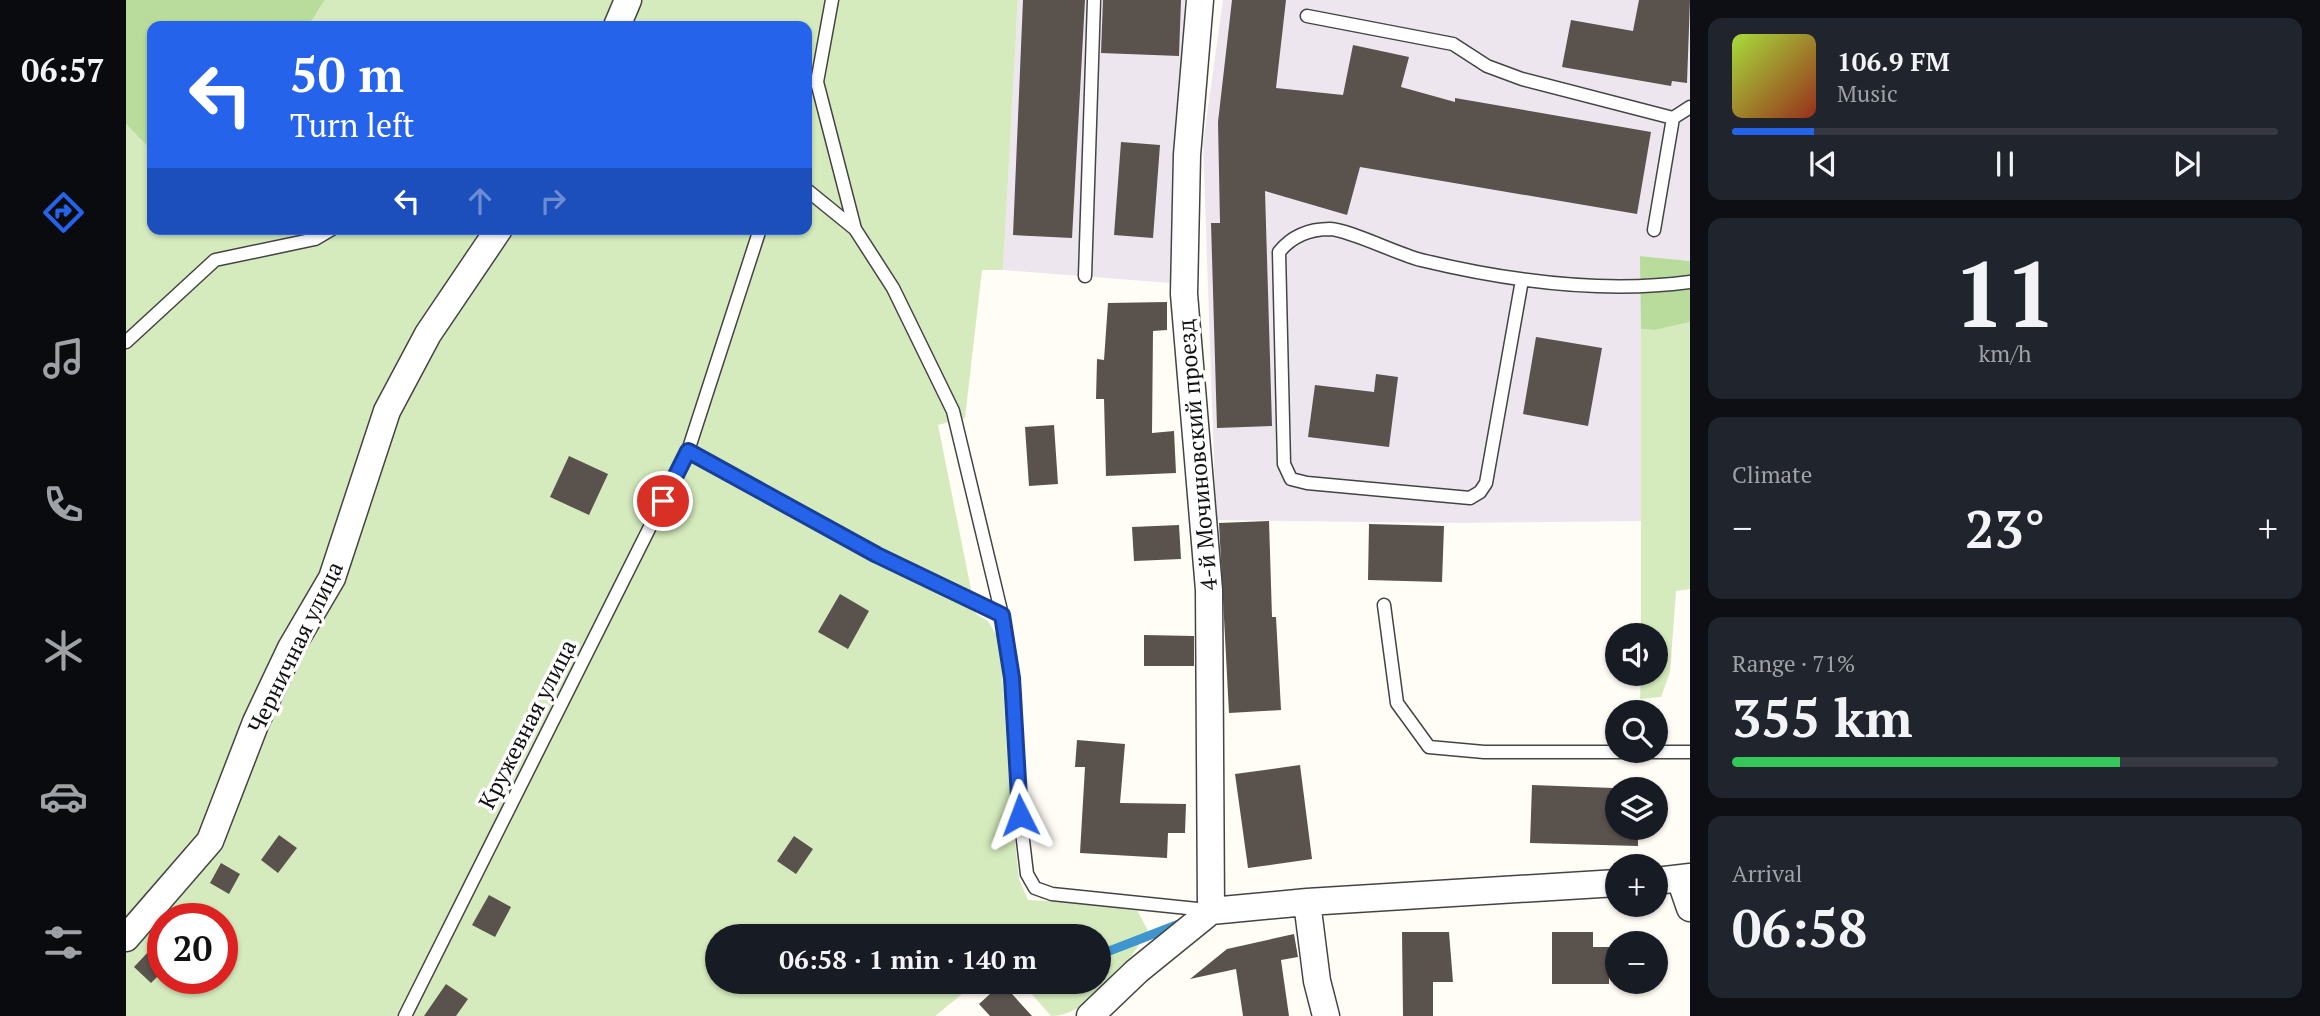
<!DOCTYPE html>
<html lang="en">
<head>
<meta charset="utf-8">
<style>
  :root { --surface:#171b24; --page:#20242c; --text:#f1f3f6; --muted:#9ea1a6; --line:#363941; --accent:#2563eb }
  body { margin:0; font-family:"PT Serif",serif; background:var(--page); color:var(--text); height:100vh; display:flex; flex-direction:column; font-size:26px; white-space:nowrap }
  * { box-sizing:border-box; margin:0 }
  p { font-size:23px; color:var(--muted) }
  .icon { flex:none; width:38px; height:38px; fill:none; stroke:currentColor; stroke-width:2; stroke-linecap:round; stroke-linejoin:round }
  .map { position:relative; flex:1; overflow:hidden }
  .sheet { display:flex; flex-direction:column; gap:18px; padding:18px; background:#0d0f14; width:630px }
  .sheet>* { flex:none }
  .hud { position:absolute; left:21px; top:21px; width:665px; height:214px; border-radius:14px; box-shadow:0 2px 5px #0004; background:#2563eb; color:#fff; overflow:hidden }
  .fabs { position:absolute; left:1479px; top:623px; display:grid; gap:14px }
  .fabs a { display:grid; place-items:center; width:63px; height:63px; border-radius:50%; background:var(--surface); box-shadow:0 2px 5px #0004; font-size:35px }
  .speed { position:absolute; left:21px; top:903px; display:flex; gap:14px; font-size:35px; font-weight:700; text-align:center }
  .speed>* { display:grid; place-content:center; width:91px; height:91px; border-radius:50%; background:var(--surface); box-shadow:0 2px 5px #0004; line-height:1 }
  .speed .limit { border:10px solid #d22; background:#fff; color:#111 }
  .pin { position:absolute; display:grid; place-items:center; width:60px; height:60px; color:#fff; margin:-30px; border:4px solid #fff; border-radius:50%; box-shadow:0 2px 7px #0007 }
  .me { position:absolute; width:77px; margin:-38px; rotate:357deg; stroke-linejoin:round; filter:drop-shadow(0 0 5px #0008) }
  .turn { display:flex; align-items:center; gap:24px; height:147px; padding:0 28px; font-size:32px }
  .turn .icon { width:91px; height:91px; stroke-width:2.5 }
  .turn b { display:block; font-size:49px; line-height:60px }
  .lanes { display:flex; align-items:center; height:66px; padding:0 28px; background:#0003; justify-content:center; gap:35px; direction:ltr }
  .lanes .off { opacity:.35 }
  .big { font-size:52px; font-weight:800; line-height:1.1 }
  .sheet .tile { flex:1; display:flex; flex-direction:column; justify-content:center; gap:10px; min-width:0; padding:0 24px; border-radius:14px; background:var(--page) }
  .sheet .dial { align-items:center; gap:0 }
  .dial b { font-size:91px; line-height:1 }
  .song { display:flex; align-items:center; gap:21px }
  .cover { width:84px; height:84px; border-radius:10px; background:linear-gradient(135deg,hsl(80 70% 55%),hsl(10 70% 35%)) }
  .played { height:7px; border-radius:4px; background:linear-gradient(90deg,var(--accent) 15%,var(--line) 15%) }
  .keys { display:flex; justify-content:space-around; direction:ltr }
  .heat { display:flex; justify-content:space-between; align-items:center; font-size:38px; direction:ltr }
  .charge { height:10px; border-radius:5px; background:linear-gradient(90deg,#34c759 71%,var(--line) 0) }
  .trip { position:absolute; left:579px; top:924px; width:406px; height:70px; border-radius:35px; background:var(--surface); box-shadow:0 2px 5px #0004; font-weight:800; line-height:70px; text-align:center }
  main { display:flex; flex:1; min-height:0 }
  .menu { display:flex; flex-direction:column; width:126px; justify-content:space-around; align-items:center; background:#090b0e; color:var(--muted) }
  .menu .icon { width:49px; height:49px }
  .menu .active { color:var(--accent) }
  .menu b { font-size:32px; color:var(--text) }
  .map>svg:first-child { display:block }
  .industrial { fill:#eee6ef }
  .green { fill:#d5ebbd; fill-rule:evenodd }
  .forest { fill:#b9dc9c }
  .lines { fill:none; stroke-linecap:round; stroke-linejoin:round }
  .stream { stroke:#3f96cf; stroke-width:9 }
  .building { fill:#5a524d }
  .service-casing { stroke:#444; stroke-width:15 }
  .minor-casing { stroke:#444; stroke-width:29 }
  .service { stroke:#fff; stroke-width:12 }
  .minor { stroke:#fff; stroke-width:26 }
  .route-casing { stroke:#184099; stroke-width:18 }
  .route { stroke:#2563eb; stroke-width:12 }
  .labels { text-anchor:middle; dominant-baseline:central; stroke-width:7; stroke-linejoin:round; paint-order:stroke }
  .street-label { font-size:23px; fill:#111; stroke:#fff }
</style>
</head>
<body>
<main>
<nav class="menu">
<b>06:57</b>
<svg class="icon active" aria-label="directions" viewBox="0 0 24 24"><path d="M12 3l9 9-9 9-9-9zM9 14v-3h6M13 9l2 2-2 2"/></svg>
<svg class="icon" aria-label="music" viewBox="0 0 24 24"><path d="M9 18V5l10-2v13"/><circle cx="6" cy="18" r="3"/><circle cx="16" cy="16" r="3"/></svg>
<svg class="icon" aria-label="phone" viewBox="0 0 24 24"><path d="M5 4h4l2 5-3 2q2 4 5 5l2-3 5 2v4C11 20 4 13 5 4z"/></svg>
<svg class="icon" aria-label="climate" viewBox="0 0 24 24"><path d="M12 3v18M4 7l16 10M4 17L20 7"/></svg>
<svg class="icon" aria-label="car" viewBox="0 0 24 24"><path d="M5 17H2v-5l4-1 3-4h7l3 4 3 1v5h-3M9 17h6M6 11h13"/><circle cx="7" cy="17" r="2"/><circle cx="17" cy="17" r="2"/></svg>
<svg class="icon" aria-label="filters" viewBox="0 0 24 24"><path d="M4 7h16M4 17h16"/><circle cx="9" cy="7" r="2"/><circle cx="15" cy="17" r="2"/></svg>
</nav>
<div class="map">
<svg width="1564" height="1016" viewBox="0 0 1564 1016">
  <rect width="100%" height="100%" fill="#fffdf5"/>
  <!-- industrial -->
  <path class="industrial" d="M892 0H1059L1044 283 877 270Z
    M1097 0H1564V261L1515 256 1517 521 1324 523 1090 520 1077 143Z"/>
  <!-- green -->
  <path class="green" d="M199 0H892L877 270H856L839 418 812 425 850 614 862 621 874 641 884 795 893 879 902 900 986 904 1010 908 1022 931C1004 961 963 1016 925 1016L895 982H973V936H592V982H851L809 1016H0V124L26 151V229H681V26H182ZM37 919H96V978H37Z
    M1564 322V589L1550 591 1544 672 1535 697 1514 699 1515 674H1530V635H1515V329L1529 330Z"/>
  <!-- forest -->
  <path class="forest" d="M0 0H199L182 26H26V151L0 124Z
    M1514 256 1564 261V322L1529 330 1515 329Z"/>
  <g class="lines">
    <!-- stream -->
    <path class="stream" d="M973 955 1053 924"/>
  </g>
  <!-- building -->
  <path class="building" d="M897 0H959L946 238 887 235Z
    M977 0H1055L1053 56 975 53Z
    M1106 0H1160L1150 88 1217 95 1227 45 1283 57 1275 87 1329 102V98L1525 132 1511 214 1234 167 1221 215 1139 191 1146 426 1091 428 1085 223H1094L1092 122Z
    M1513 0H1564L1561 83 1546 81 1545 86 1436 67 1445 20 1507 31Z
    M995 142 1034 145 1027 238 988 235Z
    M1041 302V330L1027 331 1026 433 1048 431 1050 473 980 476 978 399H970L971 359 978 360 982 303Z
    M1410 337 1476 348 1462 426 1397 414Z
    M1250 374 1272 377 1263 447 1182 437 1189 385 1248 392Z
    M928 425 932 484 903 486 899 427Z
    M443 456 482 474 463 515 424 497Z
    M1143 521 1146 617H1150L1155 710 1103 713 1093 523Z
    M1243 524 1318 526 1316 582 1242 580Z
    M1053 525 1055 559 1008 561 1006 527Z
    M714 594 743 611 722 649 692 632Z
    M1018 635 1068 636V666H1018Z
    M951 740 999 744 994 803 1060 804 1059 833H1042L1041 858 954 853 959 767H949Z
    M1174 765 1186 859 1122 868 1109 774Z
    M1406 785 1514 789H1491V828H1512V846L1404 843Z
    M153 835 171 848 152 873 135 860Z
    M668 836 687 849 670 874 651 861Z
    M95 863 114 874 103 894 84 883Z
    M363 895 385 907 369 937 346 925Z
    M1276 932H1323L1327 982H1307V1016H1277Z
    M1426 932H1467V947H1483V984H1426Z
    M1168 934 1172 957 1155 960 1163 1016H1117L1110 969 1064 979 1101 949Z
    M24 950 37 962V971L25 983 8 967Z
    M876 983 906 1016H864L853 1004Z
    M320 984 342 999 330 1016H298Z"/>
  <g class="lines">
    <defs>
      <path id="service" d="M706 0 691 82 729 229
        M1181 16 1327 44 1361 66 1396 79 1547 118 1564 107
        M681 190 729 229 767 288 827 411 876 615 886 678 894 815 901 874 909 888 926 894 1081 910
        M634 229 562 451 751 555 876 615
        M1528 230 1547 118
        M959 276 968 0
        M1396 280 1360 483 1354 492 1344 498 1181 483 1165 479 1158 464 1153 252C1165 237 1183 229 1204 229 1224 230 1271 254 1295 260 1382 281 1475 294 1564 282
        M0 342 89 260 189 239 206 229
        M1258 605 1271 703 1303 747 1358 752H1564
        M279 1016 562 451"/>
      <path id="minor" d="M1074 0 1061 155 1058 294 1083 590 1085 911
        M491 26 502 0
        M1554 879 1564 908
        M1530 881 1564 877
        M1181 902 1191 981 1200 1016
        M0 938 84 841 130 722 165 648 206 578 261 411 302 334 373 229
        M964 1016 1011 971 1085 911 1181 902 1491 883"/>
    </defs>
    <!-- service casing -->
    <use href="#service" class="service-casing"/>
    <!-- minor casing -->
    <use href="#minor" class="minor-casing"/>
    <!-- service -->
    <use href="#service" class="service"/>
    <!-- minor -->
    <use href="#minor" class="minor"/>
  </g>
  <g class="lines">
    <defs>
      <path id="route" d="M537 501 562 451 751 555 876 615 886 678 894 815"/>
    </defs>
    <!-- route casing -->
    <use href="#route" class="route-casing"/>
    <!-- route -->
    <use href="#route" class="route"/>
  </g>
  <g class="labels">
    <!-- street labels -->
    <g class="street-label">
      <text transform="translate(1071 455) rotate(-95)">4-й Мочиновский проезд</text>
      <text transform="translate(169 647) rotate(-64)">Черничная улица</text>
      <text transform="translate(401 724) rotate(-63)">Кружевная улица</text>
    </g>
  </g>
</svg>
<div class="fabs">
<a><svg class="icon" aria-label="sound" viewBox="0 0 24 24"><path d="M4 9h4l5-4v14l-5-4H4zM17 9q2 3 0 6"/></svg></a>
<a><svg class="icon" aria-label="search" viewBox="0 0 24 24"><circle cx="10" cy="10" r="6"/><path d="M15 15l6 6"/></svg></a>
<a><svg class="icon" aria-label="layers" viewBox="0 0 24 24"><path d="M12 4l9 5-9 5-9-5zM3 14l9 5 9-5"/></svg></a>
<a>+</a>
<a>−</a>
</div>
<div class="speed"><div class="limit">20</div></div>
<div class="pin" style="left:537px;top:501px;background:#d93025"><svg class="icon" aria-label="arrive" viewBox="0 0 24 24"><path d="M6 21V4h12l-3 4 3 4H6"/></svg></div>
<svg class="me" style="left:894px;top:815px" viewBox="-20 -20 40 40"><path d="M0-17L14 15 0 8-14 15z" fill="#2563eb" stroke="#fff" stroke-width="4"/></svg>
<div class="trip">06:58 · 1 min · 140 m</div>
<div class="hud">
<div class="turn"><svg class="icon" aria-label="left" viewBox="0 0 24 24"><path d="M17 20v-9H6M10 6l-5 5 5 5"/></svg><div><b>50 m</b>Turn left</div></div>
<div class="lanes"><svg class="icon" aria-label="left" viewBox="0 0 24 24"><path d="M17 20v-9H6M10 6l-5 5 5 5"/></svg><svg class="icon off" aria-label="ahead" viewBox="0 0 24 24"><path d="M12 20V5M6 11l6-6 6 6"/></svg><svg class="icon off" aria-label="right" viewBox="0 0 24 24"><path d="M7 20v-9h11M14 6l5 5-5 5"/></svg></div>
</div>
</div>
<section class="sheet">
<div class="tile">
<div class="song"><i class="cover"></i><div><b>106.9 FM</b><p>Music</p></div></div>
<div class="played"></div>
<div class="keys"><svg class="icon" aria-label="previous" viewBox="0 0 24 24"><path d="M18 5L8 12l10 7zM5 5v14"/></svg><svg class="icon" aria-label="pause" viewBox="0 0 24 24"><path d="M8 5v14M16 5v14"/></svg><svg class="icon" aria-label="next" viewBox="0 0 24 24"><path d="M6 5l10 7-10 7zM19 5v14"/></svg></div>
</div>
<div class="tile dial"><b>11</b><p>km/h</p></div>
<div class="tile"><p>Climate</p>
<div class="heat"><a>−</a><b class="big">23°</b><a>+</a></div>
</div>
<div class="tile"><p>Range · 71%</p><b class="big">355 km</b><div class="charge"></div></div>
<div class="tile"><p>Arrival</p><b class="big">06:58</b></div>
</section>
</main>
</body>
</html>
